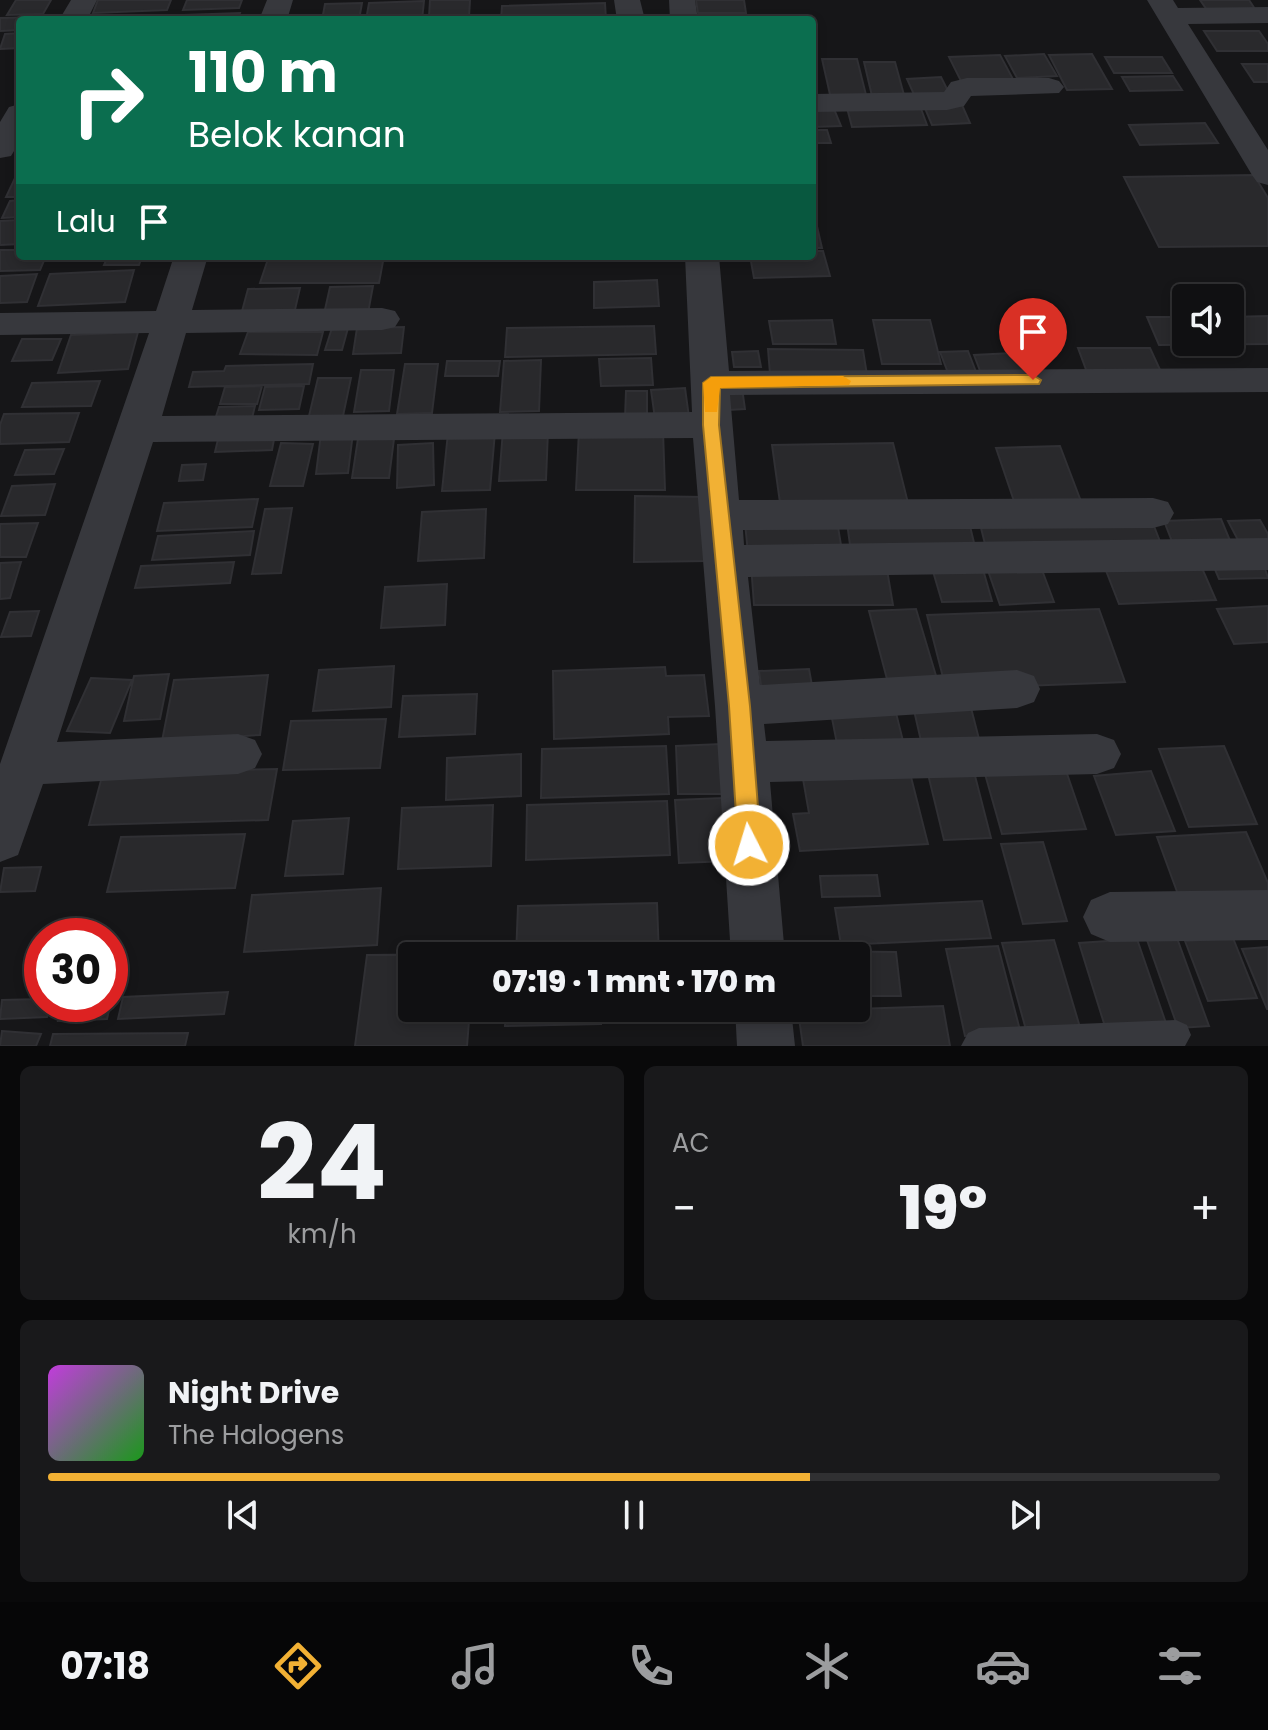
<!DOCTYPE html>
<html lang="id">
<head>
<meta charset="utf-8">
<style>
  :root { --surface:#101012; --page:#19191b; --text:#f1f3f6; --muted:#9c9d9f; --line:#303032; --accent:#f2b134 }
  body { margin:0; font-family:Poppins,sans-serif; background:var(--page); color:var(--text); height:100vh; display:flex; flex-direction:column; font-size:30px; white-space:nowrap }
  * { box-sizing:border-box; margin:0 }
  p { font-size:26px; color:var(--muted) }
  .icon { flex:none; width:44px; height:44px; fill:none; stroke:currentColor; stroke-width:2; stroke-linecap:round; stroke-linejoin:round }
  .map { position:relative; height:1046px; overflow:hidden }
  .side { display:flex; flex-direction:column; gap:20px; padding:20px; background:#09090a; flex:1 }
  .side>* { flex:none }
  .banner { position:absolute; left:16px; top:16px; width:800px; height:244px; border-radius:8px; box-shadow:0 4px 12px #0003,0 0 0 2px var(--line); background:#0b6e4f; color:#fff; overflow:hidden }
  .fabs { position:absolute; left:1172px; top:284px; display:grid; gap:16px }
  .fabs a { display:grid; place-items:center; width:72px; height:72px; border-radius:8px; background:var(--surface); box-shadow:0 4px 12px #0003,0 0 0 2px var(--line); font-size:40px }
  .speed { position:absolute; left:24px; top:918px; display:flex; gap:16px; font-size:40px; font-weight:700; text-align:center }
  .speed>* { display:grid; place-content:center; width:104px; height:104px; border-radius:50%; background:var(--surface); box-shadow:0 4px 12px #0003,0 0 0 2px var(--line); line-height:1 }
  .speed .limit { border:12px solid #d22; background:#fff; color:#111 }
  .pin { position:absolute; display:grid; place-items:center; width:68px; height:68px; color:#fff; margin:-82px -34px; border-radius:50% 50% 50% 0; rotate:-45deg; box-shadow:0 0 8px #0007 }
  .pin .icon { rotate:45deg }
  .me { position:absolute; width:88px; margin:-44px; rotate:355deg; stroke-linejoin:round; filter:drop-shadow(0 0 6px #0008) }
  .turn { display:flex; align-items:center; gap:28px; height:168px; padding:0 40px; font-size:36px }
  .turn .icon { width:104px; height:104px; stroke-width:2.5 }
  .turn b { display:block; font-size:56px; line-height:68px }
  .then { display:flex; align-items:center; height:76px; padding:0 40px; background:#0003; gap:16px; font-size:30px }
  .big { font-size:60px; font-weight:800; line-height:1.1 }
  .side .card { flex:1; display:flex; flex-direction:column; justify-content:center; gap:12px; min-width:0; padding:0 28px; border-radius:12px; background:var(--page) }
  .side .dial { align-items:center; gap:0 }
  .dial b { font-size:104px; line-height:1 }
  .song { display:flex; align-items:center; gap:24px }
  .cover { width:96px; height:96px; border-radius:12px; background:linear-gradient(135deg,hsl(290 70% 55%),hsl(120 70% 35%)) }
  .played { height:8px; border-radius:4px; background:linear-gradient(90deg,var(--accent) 65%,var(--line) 65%) }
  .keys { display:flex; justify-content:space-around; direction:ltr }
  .heat { display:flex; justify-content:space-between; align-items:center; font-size:44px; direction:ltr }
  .side .tiles { flex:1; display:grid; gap:20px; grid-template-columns:1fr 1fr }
  .card:last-child { grid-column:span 2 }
  .trip { position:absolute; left:398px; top:942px; width:472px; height:80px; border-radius:8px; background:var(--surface); box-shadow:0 4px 12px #0003,0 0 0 2px var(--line); font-weight:800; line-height:80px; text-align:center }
  .menu { display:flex; height:128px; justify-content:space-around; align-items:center; background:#060607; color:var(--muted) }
  .menu .icon { width:56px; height:56px }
  .menu .active { color:var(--accent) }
  .menu b { font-size:36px; color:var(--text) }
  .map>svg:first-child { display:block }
  .building { fill:#29292c; stroke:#303034; stroke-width:2 }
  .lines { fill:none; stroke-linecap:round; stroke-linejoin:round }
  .service { fill:#37383d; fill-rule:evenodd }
  .minor { fill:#37383d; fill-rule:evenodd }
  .route { fill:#f2b134; stroke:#9d7322; stroke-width:2 }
  .slow { fill:#f59e0b }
</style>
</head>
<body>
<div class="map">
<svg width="1268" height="1046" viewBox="0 0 1268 1046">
  <rect width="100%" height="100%" fill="#161618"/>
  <!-- building -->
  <path class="building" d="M16 0H51L43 14 7 15Z
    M98 0H171L167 10 93 13Z
    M187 0H242L239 8 183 10Z
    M430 0H470L469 17H429Z
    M696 0H744L746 13H698Z
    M1200 0H1249L1255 9 1207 10Z
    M424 1 422 20H366L369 3Z
    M362 3 359 20H322L325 4Z
    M605 3 606 20H501L502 6Z
    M240 13 238 20H183L184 15Z
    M108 16H143L141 20H106Z
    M40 17 38 20H20V30L0 31V18Z
    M1204 31H1259L1268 44V51H1217Z
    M20 33V48L0 49 5 34Z
    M1044 54 1057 76 1017 78 1005 56Z
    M1092 54 1112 89 1067 90 1049 55Z
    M1000 55 1014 81 962 83 949 57Z
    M1105 57H1162L1172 73H1114Z
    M822 59H857L867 99H831Z
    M864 62H895L904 95 872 96Z
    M1242 64H1268V82H1254Z
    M1173 76 1182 90 1130 91 1122 77Z
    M941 77 951 97 916 99 907 79Z
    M962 105 970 123 932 125 924 106Z
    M920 106 927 125 852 127 847 108Z
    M834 109 841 126 812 127V110Z
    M1205 123 1218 143 1140 145 1129 125Z
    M812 130H827L831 143H812Z
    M1254 175 1268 198V246L1159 247 1124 177Z
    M16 176H20V197H6Z
    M20 200V217L2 218 10 201Z
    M20 220V244L0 245V221Z
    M812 222H816L822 248H812Z
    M0 250H20V256H46L40 270 0 271Z
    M812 251H823L830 276 754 278 750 256H812Z
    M108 256H142L139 265H104Z
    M269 256H384L379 283H260Z
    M134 270 125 302 38 306 50 274Z
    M37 274 27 302 0 303V276Z
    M657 280 659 306 594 308V282Z
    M373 286 368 313 324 314 330 287Z
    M300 288 294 314 241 315 248 289Z
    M1268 316V344L1159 345 1147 317H1186V342H1230V317Z
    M832 320 836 344H773L769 321Z
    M873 320H930L941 364H882Z
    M654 326 656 354 505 357 507 328Z
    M404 327 401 353 353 354 357 328Z
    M332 328H348L342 350H325Z
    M138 332 128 369 58 373 71 335Z
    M248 332H323L317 355 240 354Z
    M22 339H61L52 360 12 361Z
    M1078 348H1150L1162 374 1088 375Z
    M768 349 863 350 867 375 770 374Z
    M758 351 761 367H734L732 352Z
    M968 351 978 377 950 378 940 352Z
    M1034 352 1043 374 982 376 974 355Z
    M651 358 653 385 601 386 599 359Z
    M541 360 539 411 500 412 504 361Z
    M447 361H500L498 376H445Z
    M313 364 309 384 189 387 193 372 224 371 226 366Z
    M405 364H438L432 413 397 414Z
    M361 370H394L389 411 354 412Z
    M318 378H351L343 416H309Z
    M100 381 91 406 22 407 32 383Z
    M262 386 257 404H220L225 387Z
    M304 386 299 409 259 410 265 387Z
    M685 388 689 417 655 419 651 390Z
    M742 388 745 409 728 410 726 389Z
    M626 391H647V418H625Z
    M255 406 251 422 214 423 219 407Z
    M79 413 69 442 0 444V425L4 414Z
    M276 429 272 450 215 452 220 431Z
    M503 430H548L546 480 499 481Z
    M395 431 389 478H352L359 432Z
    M579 431H663L665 490H576Z
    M495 432 490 490 442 491 448 433Z
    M353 433 348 473 316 474 321 434Z
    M281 443 313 444 303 486H270Z
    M433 443 434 485 397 488 398 445Z
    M893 443 909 507 781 510 772 445Z
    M1060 446 1082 504 1016 507 996 448Z
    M64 449 54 474 15 475 25 450Z
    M206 464 203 480 179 481 182 465Z
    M55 484 45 515 1 516 12 486Z
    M635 496 706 497 709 561 634 562Z
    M258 499 252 527 157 531 164 503Z
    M292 508 281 573 252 574 265 509Z
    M486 509 484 558 418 561 422 512Z
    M1221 519 1231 543 1173 544 1164 521Z
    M1260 520 1268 534V543L1240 544 1228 521Z
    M837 521 842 551 748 553 745 523Z
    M1152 521 1161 544 986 548 980 524Z
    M969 522 976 551 851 552 847 523Z
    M38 523 26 557H0V524Z
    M254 531 250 555 152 560 158 536Z
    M1198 559 1216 600 1119 604 1103 563Z
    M1262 559 1268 578 1219 579 1211 560Z
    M21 562 10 598 0 599V563Z
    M234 562 230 583 135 588 141 566Z
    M1039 562 1054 602 1000 605 986 565Z
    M751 564H886L893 605H754Z
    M982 566 992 601 942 602 932 568Z
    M447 584 445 625 381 628 385 587Z
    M1268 606V642L1234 644 1217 609Z
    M916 609 937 679 888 683 869 611Z
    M1099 609 1125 682 946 689 927 615Z
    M39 611 31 636 1 637 10 612Z
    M394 666 391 707 313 711 319 670Z
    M665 667 666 676 704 675 709 716 668 717 669 734 554 739 553 671Z
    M809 669 813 691 762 692 759 671Z
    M169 674 160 719 124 721 134 676Z
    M268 675 260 735 162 741 174 680Z
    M91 678 132 680 110 733 67 731Z
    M477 694 475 734 399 737 403 696Z
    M970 704 979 739 921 741 913 706Z
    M894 705 904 745 838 749 830 708Z
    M386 719 380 768 283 770 291 721Z
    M721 744 725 794H678L676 746Z
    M666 746 669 794 541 798 542 749Z
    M1224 746 1257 824 1189 827 1159 749Z
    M521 754V796L446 800 447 758Z
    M1063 762 1086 829 1002 834 983 767Z
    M973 768 991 838 944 840 927 770Z
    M277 769 268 820 89 825 103 773Z
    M1151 771 1175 831 1116 835 1094 776Z
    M910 773 928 844 800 851 793 814 809 813 803 779Z
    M723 798 730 861 679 863 675 800Z
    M667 801 670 855 526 860 527 805Z
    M493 805 491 866 398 869 402 808Z
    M349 818 343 874 285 876 293 821Z
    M1246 832 1268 883V904L1183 908 1157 837Z
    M245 834 235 888 107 892 121 837Z
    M1043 842 1067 921 1023 924 1001 844Z
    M41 867 35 891 0 892 4 868Z
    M877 875 880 896 822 897 820 876Z
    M381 888 377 945 244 952 252 895Z
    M982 901 991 938 841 945 835 908Z
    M657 903 659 956H516L518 906Z
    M1177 938 1209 1026 1178 1028 1147 940Z
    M1233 938 1257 998 1208 1001 1185 941Z
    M1137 939 1168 1029 1107 1033 1079 943Z
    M1054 940 1082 1034 1028 1037 1002 943Z
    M998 946 1021 1034 965 1036 946 949Z
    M1268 947V1009H1267L1242 949Z
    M812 951 896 952 901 996H856V956H812Z
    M474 954 412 956V1008H470L467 1046H355L367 955Z
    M228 992 224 1014 118 1019 123 997Z
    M110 997H112L107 1019 58 1021 62 1004H110Z
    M42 999V1004H51L47 1017 0 1019 2 1000Z
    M943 1006 950 1046H803L798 1011Z
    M506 1008H601V1024L505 1026Z
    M2 1031 41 1034 36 1046H0Z
    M188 1033 185 1046H50L53 1034Z"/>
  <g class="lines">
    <!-- service -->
    <path class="service" d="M1176 1020 1187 1025 1191 1035 1185 1046H961L968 1033 979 1028Z"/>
    <!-- minor -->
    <path class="minor" d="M71 0H97L87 20H59Z
      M267 0H293L287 20H259Z
      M614 0H640L645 20H617Z
      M669 0H695L698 20H670Z
      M1147 0H1173L1178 8 1268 7V23L1188 24 1268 150V185L1257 182 1252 175Z
      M1049 78 1059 81 1064 87 1059 93 971 96 964 106 947 110 812 112V94L944 92 951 82 967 78Z
      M20 104V141L11 156 0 158V122L9 107Z
      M174 256H208L192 310 382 308 395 311 400 319 395 327 382 330 186 333 162 416 692 412 685 256H719L729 371 1268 368V392L730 395 739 500 1153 498 1168 502 1174 513 1168 524 1153 528 743 530 744 545 1268 538V570L748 577 760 685 1017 670 1034 676 1040 689 1034 702 1017 708 764 724 766 741 1097 734 1114 740 1121 754 1114 768 1097 774 770 782 785 956H731L715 706 693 438 153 442 57 742 238 734 255 740 262 754 255 768 238 774 43 784 18 855 0 862V764L149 333 0 335V313L156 311Z
      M1268 890V940L1110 942 1091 934 1083 917 1091 900 1110 892Z
      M735 1008H791L795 1046H737Z"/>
  </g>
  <!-- route -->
  <path class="route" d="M1033 375 1041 380 1039 384 720 388 719 425 750 706 761 845 757 852 749 855 742 852 738 845 729 706 703 425V383L711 377Z"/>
  <!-- slow -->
  <path class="slow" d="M843 376 851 381 849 385 720 388 717 412H705L703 383 711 377Z"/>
</svg>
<div class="fabs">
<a><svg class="icon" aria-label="sound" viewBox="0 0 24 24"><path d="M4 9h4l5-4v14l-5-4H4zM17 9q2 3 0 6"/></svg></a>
</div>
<div class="speed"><div class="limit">30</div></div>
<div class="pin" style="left:1033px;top:380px;background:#d93025"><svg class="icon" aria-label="arrive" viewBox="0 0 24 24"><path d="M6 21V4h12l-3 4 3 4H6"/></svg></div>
<svg class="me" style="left:749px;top:845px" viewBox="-20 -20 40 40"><circle r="17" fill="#f2b134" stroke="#fff" stroke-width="3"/><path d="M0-11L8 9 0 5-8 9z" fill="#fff"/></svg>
<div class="trip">07:19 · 1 mnt · 170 m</div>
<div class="banner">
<div class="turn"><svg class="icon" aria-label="right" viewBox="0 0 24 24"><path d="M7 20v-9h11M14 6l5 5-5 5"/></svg><div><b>110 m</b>Belok kanan</div></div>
<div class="then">Lalu<svg class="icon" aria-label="arrive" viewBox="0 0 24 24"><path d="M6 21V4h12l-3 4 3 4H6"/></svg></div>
</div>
</div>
<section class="side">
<div class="tiles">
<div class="card dial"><b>24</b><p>km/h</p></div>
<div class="card"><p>AC</p>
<div class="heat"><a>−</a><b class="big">19°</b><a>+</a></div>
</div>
<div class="card">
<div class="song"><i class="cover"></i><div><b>Night Drive</b><p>The Halogens</p></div></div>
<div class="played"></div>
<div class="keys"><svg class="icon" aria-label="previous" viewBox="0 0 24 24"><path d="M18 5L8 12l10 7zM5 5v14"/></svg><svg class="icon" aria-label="pause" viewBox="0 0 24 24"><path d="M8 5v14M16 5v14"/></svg><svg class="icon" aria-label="next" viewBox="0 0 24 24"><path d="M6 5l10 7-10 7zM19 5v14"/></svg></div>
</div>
</div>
</section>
<nav class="menu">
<b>07:18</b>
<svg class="icon active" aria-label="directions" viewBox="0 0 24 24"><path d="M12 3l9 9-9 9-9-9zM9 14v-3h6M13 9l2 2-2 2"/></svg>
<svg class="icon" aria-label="music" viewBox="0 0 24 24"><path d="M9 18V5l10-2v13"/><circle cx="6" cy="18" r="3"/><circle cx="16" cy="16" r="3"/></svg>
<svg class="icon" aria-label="phone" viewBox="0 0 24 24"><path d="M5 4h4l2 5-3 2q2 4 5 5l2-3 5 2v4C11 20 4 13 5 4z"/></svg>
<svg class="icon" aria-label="climate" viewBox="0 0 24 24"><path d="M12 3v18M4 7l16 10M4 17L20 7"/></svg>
<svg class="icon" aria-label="car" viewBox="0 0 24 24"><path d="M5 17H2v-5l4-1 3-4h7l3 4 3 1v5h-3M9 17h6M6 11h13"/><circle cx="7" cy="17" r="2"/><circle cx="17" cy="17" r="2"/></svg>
<svg class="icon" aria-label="filters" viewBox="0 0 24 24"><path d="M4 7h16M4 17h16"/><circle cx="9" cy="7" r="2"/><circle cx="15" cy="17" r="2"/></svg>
</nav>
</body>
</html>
